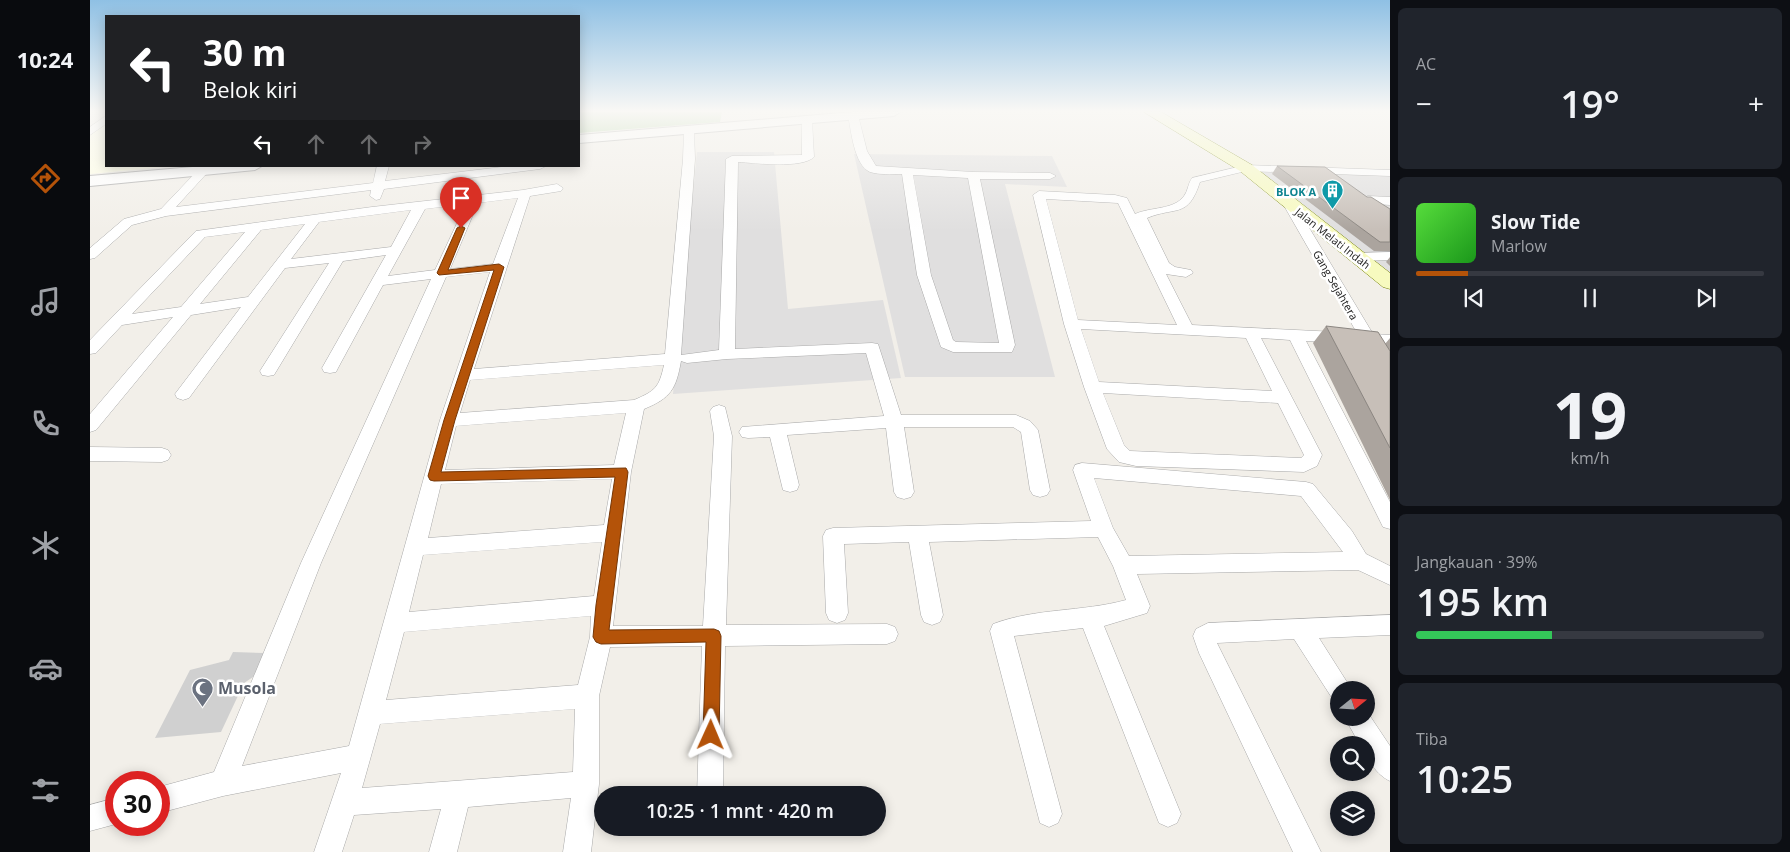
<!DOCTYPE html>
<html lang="id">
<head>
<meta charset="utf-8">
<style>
  :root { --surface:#171b24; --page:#20242c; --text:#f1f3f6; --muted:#9ea1a6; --line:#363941; --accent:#b45309 }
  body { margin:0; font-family:"Open Sans",sans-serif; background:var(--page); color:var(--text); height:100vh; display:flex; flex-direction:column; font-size:19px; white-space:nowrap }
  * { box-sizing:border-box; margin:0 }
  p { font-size:16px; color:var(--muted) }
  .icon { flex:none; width:28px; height:28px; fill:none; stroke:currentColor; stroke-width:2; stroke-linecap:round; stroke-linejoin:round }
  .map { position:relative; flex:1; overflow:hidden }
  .side { display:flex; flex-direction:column; gap:8px; padding:8px; background:#0d0f14; width:400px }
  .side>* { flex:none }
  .guide { position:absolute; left:15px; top:15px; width:475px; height:152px; border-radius:0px; box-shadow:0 2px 12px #0003; background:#202124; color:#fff; overflow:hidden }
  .needle { width:32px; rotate:72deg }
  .controls { position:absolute; left:1240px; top:681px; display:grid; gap:10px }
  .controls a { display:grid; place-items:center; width:45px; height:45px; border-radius:50%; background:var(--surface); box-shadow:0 2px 12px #0003; font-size:25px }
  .speed { position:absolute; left:15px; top:771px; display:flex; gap:10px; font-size:25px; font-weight:700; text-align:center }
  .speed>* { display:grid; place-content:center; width:65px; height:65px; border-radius:50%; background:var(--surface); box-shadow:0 2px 12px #0003; line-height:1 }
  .speed .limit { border:8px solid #d22; background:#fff; color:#111 }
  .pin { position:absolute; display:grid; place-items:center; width:42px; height:42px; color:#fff; margin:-51px -21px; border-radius:50% 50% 50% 0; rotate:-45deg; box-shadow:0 0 5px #0007 }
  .pin .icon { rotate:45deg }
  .me { position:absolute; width:55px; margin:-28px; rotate:1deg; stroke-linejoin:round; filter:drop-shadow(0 0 4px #0008) }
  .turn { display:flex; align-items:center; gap:18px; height:105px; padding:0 15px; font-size:22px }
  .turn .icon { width:65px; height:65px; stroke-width:2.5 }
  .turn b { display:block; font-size:35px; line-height:42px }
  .lanes { display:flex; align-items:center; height:48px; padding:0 15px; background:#0003; justify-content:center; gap:25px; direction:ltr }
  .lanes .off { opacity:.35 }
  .big { font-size:38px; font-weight:600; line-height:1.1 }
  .side .widget { flex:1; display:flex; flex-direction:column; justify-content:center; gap:8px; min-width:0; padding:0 18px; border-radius:8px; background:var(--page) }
  .side .dial { align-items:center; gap:0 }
  .dial b { font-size:65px; line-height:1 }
  .song { display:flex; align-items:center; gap:15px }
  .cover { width:60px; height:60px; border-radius:8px; background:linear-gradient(135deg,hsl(110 70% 55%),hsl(120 70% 35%)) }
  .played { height:5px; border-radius:2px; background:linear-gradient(90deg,var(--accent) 15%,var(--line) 15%) }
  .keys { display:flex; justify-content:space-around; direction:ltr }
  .heat { display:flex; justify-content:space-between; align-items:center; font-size:28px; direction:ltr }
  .charge { height:8px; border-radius:4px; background:linear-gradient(90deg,#34c759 39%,var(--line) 0) }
  .trip { position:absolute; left:504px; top:786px; width:292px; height:50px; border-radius:25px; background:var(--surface); box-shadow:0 2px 12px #0003; font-weight:600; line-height:50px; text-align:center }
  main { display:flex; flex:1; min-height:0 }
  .menu { display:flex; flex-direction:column; width:90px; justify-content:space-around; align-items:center; background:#090b0e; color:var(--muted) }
  .menu .icon { width:35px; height:35px }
  .menu .active { color:var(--accent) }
  .menu b { font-size:22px; color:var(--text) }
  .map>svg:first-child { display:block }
  .residential { fill:#e0dfdf }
  .education { fill:#ffffe5 }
  .religious { fill:#d0d0d0 }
  .forest { fill:#add19e }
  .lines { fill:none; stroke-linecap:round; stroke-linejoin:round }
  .minor-casing { stroke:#a9a9a9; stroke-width:1 }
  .tertiary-casing { stroke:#a9a9a9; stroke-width:2 }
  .secondary-casing { stroke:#707d05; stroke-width:1 }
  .minor { fill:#fff; fill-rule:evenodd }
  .tertiary { fill:#fff; fill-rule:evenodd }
  .secondary { fill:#f7fabf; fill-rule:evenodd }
  .wall { fill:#aba49e }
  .building { fill:#c7bfb8; stroke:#8b8681 }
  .route { fill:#b45309; stroke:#753606 }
  .labels { text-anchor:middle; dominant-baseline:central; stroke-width:5; stroke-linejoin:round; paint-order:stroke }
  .far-culture-label { font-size:11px; font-weight:bold; fill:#0d838f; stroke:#fff; text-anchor:end }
  .far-street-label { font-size:11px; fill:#222; stroke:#fff }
  .near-worship-label { font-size:16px; font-weight:bold; fill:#5b616d; stroke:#fff; text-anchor:start }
</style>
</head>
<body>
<main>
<nav class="menu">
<b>10:24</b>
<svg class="icon active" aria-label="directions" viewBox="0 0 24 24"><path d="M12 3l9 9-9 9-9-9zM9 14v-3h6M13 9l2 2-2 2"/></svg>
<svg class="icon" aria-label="music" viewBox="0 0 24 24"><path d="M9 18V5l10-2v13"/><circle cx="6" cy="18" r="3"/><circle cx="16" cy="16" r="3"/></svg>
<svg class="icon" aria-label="phone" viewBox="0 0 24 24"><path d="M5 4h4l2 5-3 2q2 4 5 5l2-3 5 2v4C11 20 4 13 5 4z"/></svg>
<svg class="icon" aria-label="climate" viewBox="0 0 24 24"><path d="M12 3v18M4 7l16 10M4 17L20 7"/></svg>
<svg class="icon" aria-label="car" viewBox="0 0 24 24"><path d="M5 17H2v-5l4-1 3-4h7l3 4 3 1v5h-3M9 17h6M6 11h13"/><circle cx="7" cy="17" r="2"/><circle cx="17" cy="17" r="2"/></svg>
<svg class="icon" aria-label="filters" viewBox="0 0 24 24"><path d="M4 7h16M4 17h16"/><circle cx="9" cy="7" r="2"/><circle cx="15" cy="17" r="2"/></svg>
</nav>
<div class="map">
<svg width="1300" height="852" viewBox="0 0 1300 852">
  <rect width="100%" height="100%" fill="#f2efe9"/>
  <!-- residential -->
  <path class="residential" d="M607 152H684L698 309 793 300 811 378 583 394Z
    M764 154 962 156 977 187 915 184 965 377H815Z
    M1157 165 1300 170V278Z"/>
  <!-- education -->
  <path class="education" d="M16 123V166H84L0 174V135Z"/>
  <!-- religious -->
  <path class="religious" d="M143 652 174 653 169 673 154 683 131 732 65 738 100 670 139 660Z"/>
  <!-- forest -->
  <path class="forest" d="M489 112H632L630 122 489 133Z"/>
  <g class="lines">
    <defs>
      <path id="minor" d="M763 112 768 115 777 151 786 166 883 172 960 173 966 176 960 179H890L925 345 922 352H863L851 347 827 275 812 174C802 174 789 175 780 172 764 165 761 130 758 115ZM823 175 878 178 909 343 866 342 863 340 841 275Z
        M16 116V124L0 135V127Z
        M717 117 722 120 724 157C712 169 665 163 648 162L645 349 782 343 788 344 811 415H926L940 421 948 430 960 490 957 495 950 497 943 495 940 490 931 432 923 427H814L824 492 821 497 814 499 807 497 804 492 796 428 697 435 709 485 707 490 700 492 693 490 680 437 658 438 652 437 649 432 652 427 794 416 776 353 637 359 597 363 591 361C586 389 581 398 554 409L541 472 523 626H613L624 436 620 411 623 407 629 405 635 407 642 436 636 625 797 624 805 627 808 634 805 641 797 644 635 646 633 795H607L612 646 520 647 509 696V784L501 852H473L481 798 378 807 367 852H339L351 809 264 815 252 852H224L251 773 133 796 69 813V787L124 772 211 563 341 279 293 285 248 368 246 372 240 373 234 372 232 368 296 255 253 261 184 375 178 376 172 375 170 371 239 263 195 268 99 398 93 400 87 398 85 394 151 307 101 315 6 430 0 432V414L83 317 32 325 6 353 0 354V340L106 231 282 207 433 190 467 184 473 188 471 191 440 196 384 369 575 354 593 159 594 131 599 128 604 131 605 159 591 355 629 350 636 159 642 156 712 155V120ZM428 198 403 264 360 269 388 203ZM376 204 345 270 298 276 335 209ZM321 210 301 247 201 259 229 222ZM215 224 158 297 110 304 171 230ZM155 232 91 307 42 314 115 237ZM400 272 350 420 259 746 152 766 231 563 356 277ZM574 365C569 388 565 391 544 400L370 413 380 380ZM536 413 524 465 355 470 366 426ZM522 479 514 525 338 538 351 484ZM512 542 504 596 319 612 333 555ZM501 616 500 637 488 685 296 700 314 632ZM485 709 483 772 272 788 290 724Z
        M1156 165 1300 170V176L1156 171 1110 182C1098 219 1086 206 1057 218L1079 263 1085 267 1101 270 1103 273 1096 277 1076 274 1102 325 1267 333 1193 204 1195 201H1203L1283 334 1300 335V345L1289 344 1300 362V381L1294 380 1273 344 1216 341 1300 502V529L1293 527 1200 340 1171 338 1232 455 1227 466 1214 472 1046 466 1029 462 1017 449 994 387 974 324 943 195 949 191 1025 195 1037 198 1045 214C1060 207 1084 210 1094 196 1098 191 1098 183 1102 178ZM956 199 1028 203 1087 325 988 320ZM991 329 1156 338 1182 391 1009 382ZM1013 393 1188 403 1214 455 1211 458 1040 451 1034 445Z
        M287 166H299L295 181 420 166H456L450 169 294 189 290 199 286 200 280 196 281 190 76 216 42 225 5 258 0 259V248L34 219 71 209 108 170 112 169 118 172 86 207 283 183Z
        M1278 196 1300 197V205L1274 203 1272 200Z
        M1300 252V260L1268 261 1261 257 1268 253Z
        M0 447 72 448 78 450 81 455 78 460 72 462 0 461Z
        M992 463 1216 482 1223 484 1262 531 1276 554 1300 566V585L1268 570 1047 574 1060 606 1057 613 1014 626 1091 814 1087 823 1078 827 1069 823 993 628 924 636 972 814 968 823 959 827 950 823 900 631 903 624C945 608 992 612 1036 600L1023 566 1008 537 839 542 853 615 850 622 842 625 834 622 831 615 819 542 754 544 758 613 755 620 747 623 739 620 736 613 733 536 736 530 743 528 1001 521 983 470 985 465ZM1004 478 1211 496 1253 552 1039 556 1023 528Z
        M1300 615V635L1229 638 1262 690H1249V701L1242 698 1204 639 1127 643 1231 852H1203L1109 653 1103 636 1106 629 1118 623Z
        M1276 710 1300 746V781C1287 775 1276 760 1276 745H1270L1255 718H1276Z
        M26 798V824L0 831V805Z"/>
      <path id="tertiary" d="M763 112H810L804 116 489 143V135Z
        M114 166H172L165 170 0 186V176Z"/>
      <path id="secondary" d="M1054 112H1071L1162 165 1300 273V289L1293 287 1150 171Z"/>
    </defs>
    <!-- minor casing -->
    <use href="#minor" class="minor-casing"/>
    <!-- tertiary casing -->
    <use href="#tertiary" class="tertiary-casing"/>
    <!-- secondary casing -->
    <use href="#secondary" class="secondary-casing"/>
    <!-- minor -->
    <use href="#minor" class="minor"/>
    <!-- tertiary -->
    <use href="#tertiary" class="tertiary"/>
    <!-- secondary -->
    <use href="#secondary" class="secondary"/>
  </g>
  <!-- wall -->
  <path class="wall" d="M1187 166 1277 197 1300 209V251H1284L1182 174Z
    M1300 257V266L1296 262Z
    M1236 326 1295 344 1300 338V500L1223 343Z"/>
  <!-- building -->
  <path class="building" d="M1187 166 1235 167 1277 197H1281L1300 209V242H1290Z
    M1236 326 1288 332 1300 351V448Z"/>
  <!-- sky -->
  <linearGradient id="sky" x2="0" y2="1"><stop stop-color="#8fc0e4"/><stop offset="0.48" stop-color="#f9f8f5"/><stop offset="1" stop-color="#f9f8f5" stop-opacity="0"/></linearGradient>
  <rect width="1300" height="231" fill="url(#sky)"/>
  <!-- route -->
  <path class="route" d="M371 226 375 228 358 270 409 264 414 267 365 420 351 472 536 468 538 472 519 630 624 629 629 631 631 636 629 735 627 741 621 743 616 741 613 735 616 642 511 644 506 642 503 637 506 605 525 477 344 481 340 480 338 476 354 420 404 270 349 275 347 273 367 228Z"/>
  <!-- icons -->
  <defs>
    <symbol id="building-pin" viewBox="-11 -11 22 30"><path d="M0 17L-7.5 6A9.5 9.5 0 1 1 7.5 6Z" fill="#0f9aa8" stroke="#fff"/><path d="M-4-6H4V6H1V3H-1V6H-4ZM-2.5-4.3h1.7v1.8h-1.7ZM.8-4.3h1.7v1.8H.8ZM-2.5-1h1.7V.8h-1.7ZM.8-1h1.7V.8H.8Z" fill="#fff"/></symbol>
    <symbol id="mosque-pin" viewBox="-11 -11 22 30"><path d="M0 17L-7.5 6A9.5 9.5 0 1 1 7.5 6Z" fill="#6b7280" stroke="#fff"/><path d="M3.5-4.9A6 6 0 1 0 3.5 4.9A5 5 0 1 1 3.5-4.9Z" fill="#fff"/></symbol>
  </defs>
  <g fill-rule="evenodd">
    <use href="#building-pin" x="1230" y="178" width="25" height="34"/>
    <use href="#mosque-pin" x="100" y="676" width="25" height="34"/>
  </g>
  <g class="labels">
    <!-- far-culture labels -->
    <g class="far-culture-label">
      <text x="1226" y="191">BLOK A</text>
    </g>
    <!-- far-street labels -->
    <g class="far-street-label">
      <text transform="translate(1243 238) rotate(38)">Jalan Melati Indah</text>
      <text transform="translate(1246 285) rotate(60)">Gang Sejahtera</text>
    </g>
    <!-- near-worship labels -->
    <g class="near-worship-label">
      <text x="128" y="688">Musola</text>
    </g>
  </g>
</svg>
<div class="controls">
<a><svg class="needle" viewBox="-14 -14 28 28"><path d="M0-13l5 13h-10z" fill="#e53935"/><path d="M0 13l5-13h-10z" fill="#9ea1a6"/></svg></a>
<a><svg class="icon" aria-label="search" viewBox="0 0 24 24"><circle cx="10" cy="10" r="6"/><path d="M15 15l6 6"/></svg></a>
<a><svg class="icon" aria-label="layers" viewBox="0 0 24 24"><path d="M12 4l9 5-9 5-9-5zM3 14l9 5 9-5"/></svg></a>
</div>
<div class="speed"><div class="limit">30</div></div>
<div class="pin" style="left:371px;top:228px;background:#d93025"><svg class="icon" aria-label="arrive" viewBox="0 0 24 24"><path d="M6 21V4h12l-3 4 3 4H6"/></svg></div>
<svg class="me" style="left:621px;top:735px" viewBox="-20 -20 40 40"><path d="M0-17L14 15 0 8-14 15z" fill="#b45309" stroke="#fff" stroke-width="4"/></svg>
<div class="trip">10:25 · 1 mnt · 420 m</div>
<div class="guide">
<div class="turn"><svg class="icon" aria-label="left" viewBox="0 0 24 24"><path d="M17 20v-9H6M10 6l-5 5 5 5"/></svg><div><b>30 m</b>Belok kiri</div></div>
<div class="lanes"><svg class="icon" aria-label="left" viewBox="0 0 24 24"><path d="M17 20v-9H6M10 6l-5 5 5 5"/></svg><svg class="icon off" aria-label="ahead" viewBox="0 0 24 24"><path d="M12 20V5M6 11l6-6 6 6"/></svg><svg class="icon off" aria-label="ahead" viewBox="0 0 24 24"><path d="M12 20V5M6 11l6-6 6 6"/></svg><svg class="icon off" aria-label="right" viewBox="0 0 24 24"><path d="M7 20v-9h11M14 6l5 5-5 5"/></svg></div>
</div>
</div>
<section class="side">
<div class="widget"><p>AC</p>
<div class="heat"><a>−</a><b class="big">19°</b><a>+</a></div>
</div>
<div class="widget">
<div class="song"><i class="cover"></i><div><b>Slow Tide</b><p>Marlow</p></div></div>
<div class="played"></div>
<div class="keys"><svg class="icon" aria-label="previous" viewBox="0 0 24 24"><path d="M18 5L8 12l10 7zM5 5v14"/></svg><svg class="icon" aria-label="pause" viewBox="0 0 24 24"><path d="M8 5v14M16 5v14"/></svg><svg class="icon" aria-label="next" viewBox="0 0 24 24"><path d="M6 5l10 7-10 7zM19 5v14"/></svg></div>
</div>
<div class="widget dial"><b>19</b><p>km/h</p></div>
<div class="widget"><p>Jangkauan · 39%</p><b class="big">195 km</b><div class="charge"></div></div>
<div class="widget"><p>Tiba</p><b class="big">10:25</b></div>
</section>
</main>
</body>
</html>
